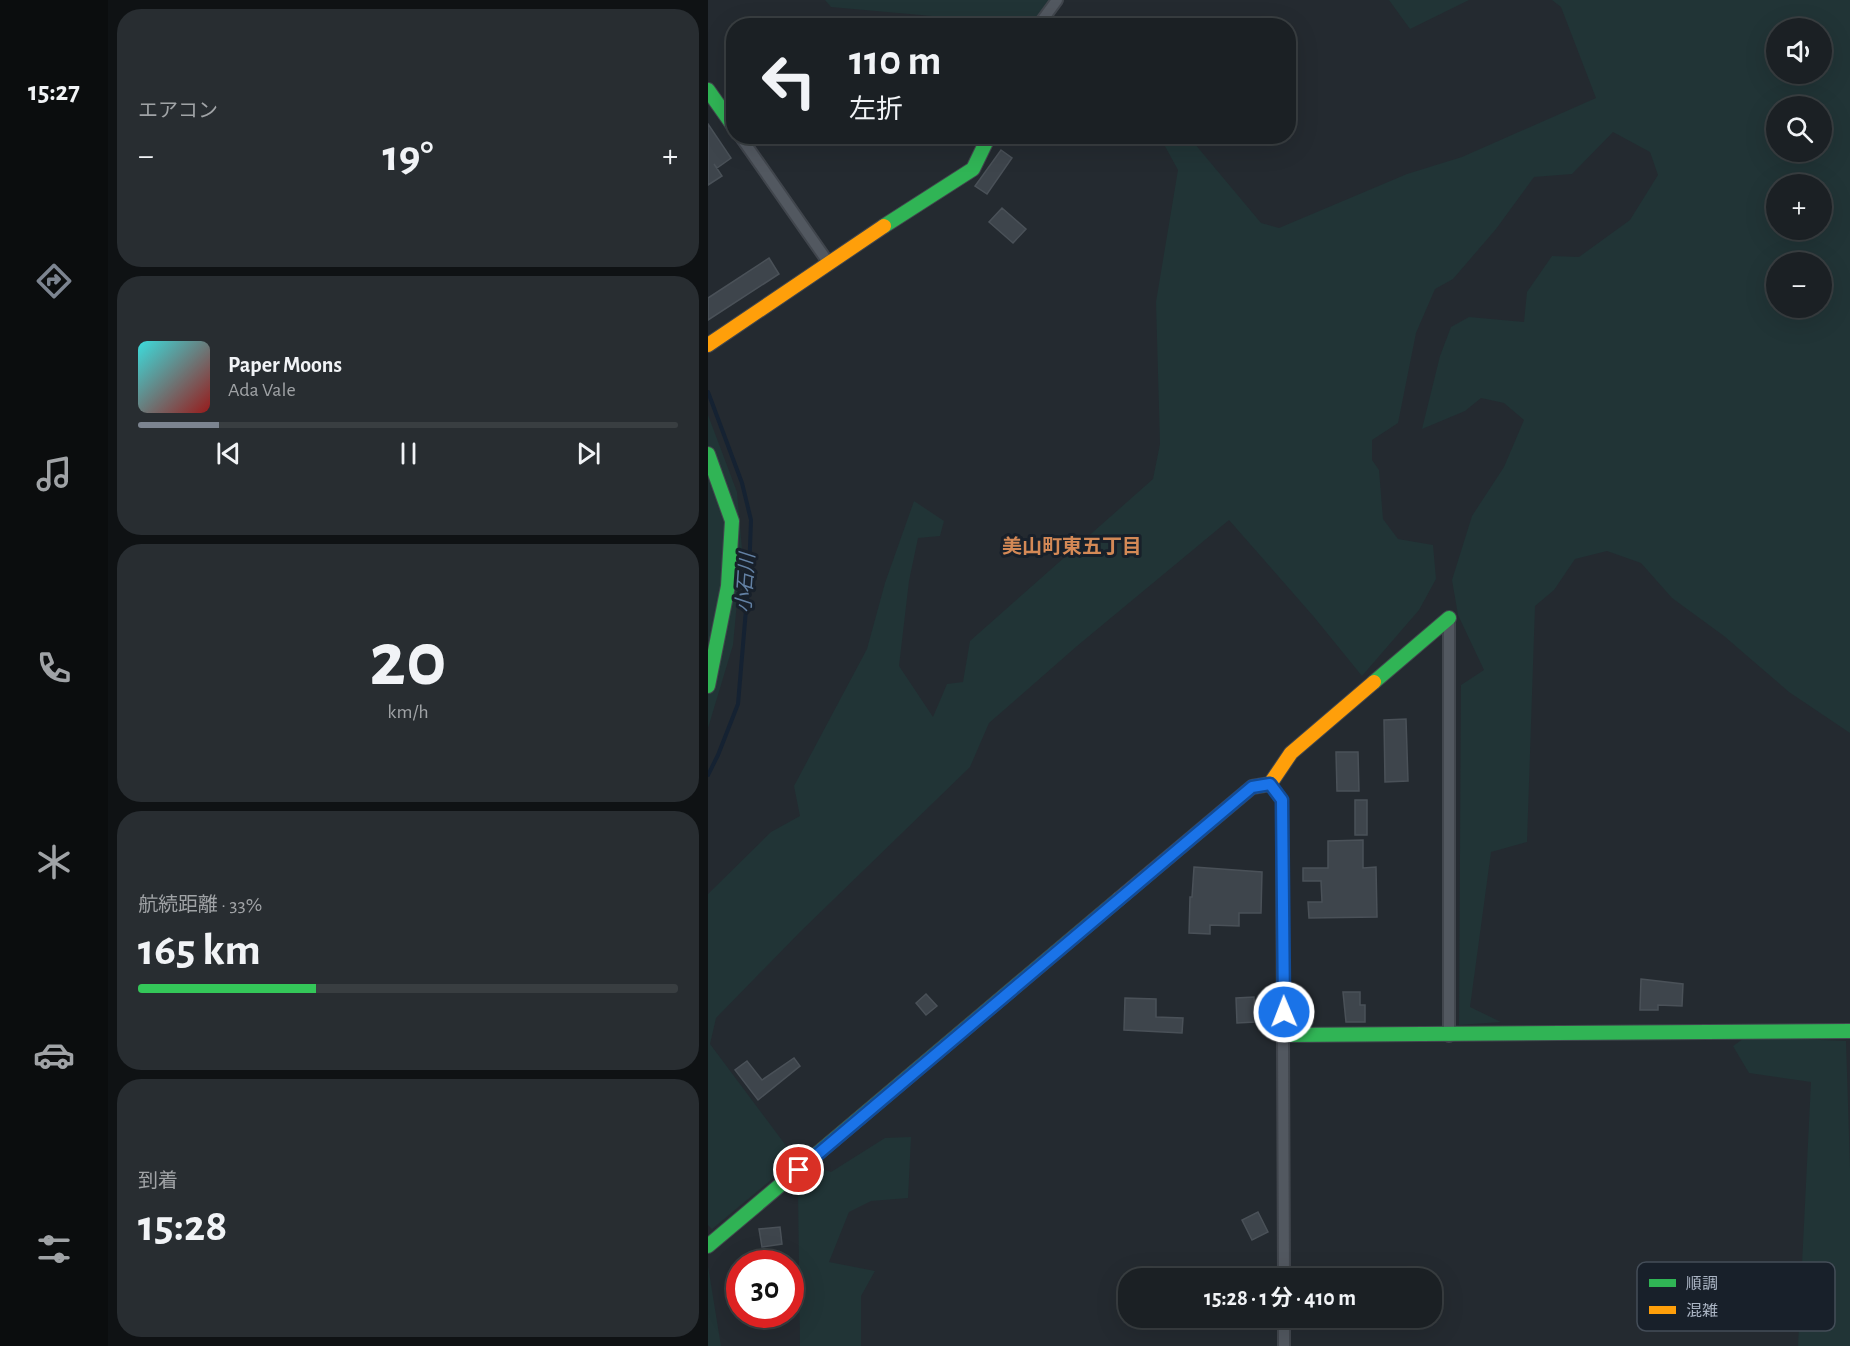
<!DOCTYPE html>
<html lang="ja">
<head>
<meta charset="utf-8">
<style>
  :root { --surface:#1b2024; --page:#282d31; --text:#f1f3f6; --muted:#a0a3a6; --line:#393e41; --accent:#7c8490 }
  body { margin:0; font-family:"Alegreya Sans","Noto Sans JP",sans-serif; background:var(--page); color:var(--text); height:100vh; display:flex; flex-direction:column; font-size:22px; white-space:nowrap }
  * { box-sizing:border-box; margin:0 }
  p { font-size:20px; color:var(--muted) }
  .icon { flex:none; width:33px; height:33px; fill:none; stroke:currentColor; stroke-width:2; stroke-linecap:round; stroke-linejoin:round }
  .map { position:relative; flex:1; overflow:hidden }
  .side { display:flex; flex-direction:column; gap:9px; padding:9px; background:#0f1214; width:600px }
  .side>* { flex:none }
  .guide { position:absolute; left:18px; top:18px; width:570px; height:126px; border-radius:24px; box-shadow:0 6px 24px #0002,0 0 0 2px var(--line); background:#1b2024; color:var(--text); overflow:hidden }
  .controls { position:absolute; left:1058px; top:18px; display:grid; gap:12px }
  .controls a { display:grid; place-items:center; width:66px; height:66px; border-radius:50%; background:var(--surface); box-shadow:0 6px 24px #0002,0 0 0 2px var(--line); font-size:30px }
  .speed { position:absolute; left:18px; top:1250px; display:flex; gap:12px; font-size:30px; font-weight:700; text-align:center }
  .speed>* { display:grid; place-content:center; width:78px; height:78px; border-radius:50%; background:var(--surface); box-shadow:0 6px 24px #0002,0 0 0 2px var(--line); line-height:1 }
  .speed .limit { border:9px solid #d22; background:#fff; color:#111 }
  .pin { position:absolute; display:grid; place-items:center; width:51px; height:51px; color:#fff; margin:-26px; border:3px solid #fff; border-radius:50%; box-shadow:0 2px 6px #0007 }
  .me { position:absolute; width:66px; margin:-33px; rotate:359deg; stroke-linejoin:round; filter:drop-shadow(0 0 4px #0008) }
  .turn { display:flex; align-items:center; gap:21px; height:126px; padding:0 24px; font-size:27px }
  .turn .icon { width:78px; height:78px; stroke-width:2.5 }
  .turn b { display:block; font-size:42px; line-height:51px }
  .big { font-size:45px; font-weight:700; line-height:1.1 }
  .side .tile { flex:1; display:flex; flex-direction:column; justify-content:center; gap:9px; min-width:0; padding:0 21px; border-radius:24px; background:var(--page) }
  .side .dial { align-items:center; gap:0 }
  .dial b { font-size:78px; line-height:1 }
  .song { display:flex; align-items:center; gap:18px }
  .cover { width:72px; height:72px; border-radius:9px; background:linear-gradient(135deg,hsl(180 70% 55%),hsl(0 70% 35%)) }
  .played { height:6px; border-radius:3px; background:linear-gradient(90deg,var(--accent) 15%,var(--line) 15%) }
  .keys { display:flex; justify-content:space-around; direction:ltr }
  .heat { display:flex; justify-content:space-between; align-items:center; font-size:33px; direction:ltr }
  .charge { height:9px; border-radius:4px; background:linear-gradient(90deg,#34c759 33%,var(--line) 0) }
  .trip { position:absolute; left:410px; top:1268px; width:324px; height:60px; border-radius:24px; background:var(--surface); box-shadow:0 6px 24px #0002,0 0 0 2px var(--line); font-weight:700; line-height:60px; text-align:center }
  main { display:flex; flex:1; min-height:0 }
  .tab-bar { display:flex; flex-direction:column; width:108px; justify-content:space-around; align-items:center; background:#0b0d0e; color:var(--muted) }
  .tab-bar .icon { width:42px; height:42px }
  .tab-bar .current { color:var(--accent) }
  .tab-bar b { font-size:27px; color:var(--text) }
  .map>svg:first-child { display:block }
  .green { fill:#213436; fill-rule:evenodd }
  .lines { fill:none; stroke-linecap:round; stroke-linejoin:round }
  .stream { stroke:#152232; stroke-width:4 }
  .building { fill:#3e454c; stroke:#4a5158; stroke-width:1.5 }
  .street-casing { stroke:#41464d; stroke-width:14 }
  .fast-casing { stroke:#41464d; stroke-width:16 }
  .slow-casing { stroke:#41464d; stroke-width:16 }
  .street { stroke:#525860; stroke-width:10 }
  .fast { stroke:#30b455; stroke-width:14 }
  .slow { stroke:#ff9f0a; stroke-width:14 }
  .route-casing { stroke:#114b97; stroke-width:15 }
  .route { stroke:#1a73e8; stroke-width:10 }
  .labels { text-anchor:middle; dominant-baseline:central; stroke-width:6; stroke-linejoin:round; paint-order:stroke }
  .neighbourhood-label { font-size:20px; font-weight:bold; fill:#d48956; stroke:#18202a }
  .water-label { font-size:20px; font-style:italic; fill:#6381a4; stroke:#18202a }
  .key { fill:#18202a; stroke:#444d58; stroke-width:1.5 }
  .key-label { font-size:16px; fill:#abb5c4 }
</style>
</head>
<body>
<main>
<nav class="tab-bar">
<b>15:27</b>
<svg class="icon current" aria-label="directions" viewBox="0 0 24 24"><path d="M12 3l9 9-9 9-9-9zM9 14v-3h6M13 9l2 2-2 2"/></svg>
<svg class="icon" aria-label="music" viewBox="0 0 24 24"><path d="M9 18V5l10-2v13"/><circle cx="6" cy="18" r="3"/><circle cx="16" cy="16" r="3"/></svg>
<svg class="icon" aria-label="phone" viewBox="0 0 24 24"><path d="M5 4h4l2 5-3 2q2 4 5 5l2-3 5 2v4C11 20 4 13 5 4z"/></svg>
<svg class="icon" aria-label="climate" viewBox="0 0 24 24"><path d="M12 3v18M4 7l16 10M4 17L20 7"/></svg>
<svg class="icon" aria-label="car" viewBox="0 0 24 24"><path d="M5 17H2v-5l4-1 3-4h7l3 4 3 1v5h-3M9 17h6M6 11h13"/><circle cx="7" cy="17" r="2"/><circle cx="17" cy="17" r="2"/></svg>
<svg class="icon" aria-label="filters" viewBox="0 0 24 24"><path d="M4 7h16M4 17h16"/><circle cx="9" cy="7" r="2"/><circle cx="15" cy="17" r="2"/></svg>
</nav>
<section class="side">
<div class="tile"><p>エアコン</p>
<div class="heat"><a>−</a><b class="big">19°</b><a>+</a></div>
</div>
<div class="tile">
<div class="song"><i class="cover"></i><div><b>Paper Moons</b><p>Ada Vale</p></div></div>
<div class="played"></div>
<div class="keys"><svg class="icon" aria-label="previous" viewBox="0 0 24 24"><path d="M18 5L8 12l10 7zM5 5v14"/></svg><svg class="icon" aria-label="pause" viewBox="0 0 24 24"><path d="M8 5v14M16 5v14"/></svg><svg class="icon" aria-label="next" viewBox="0 0 24 24"><path d="M6 5l10 7-10 7zM19 5v14"/></svg></div>
</div>
<div class="tile dial"><b>20</b><p>km/h</p></div>
<div class="tile"><p>航続距離 · 33%</p><b class="big">165 km</b><div class="charge"></div></div>
<div class="tile"><p>到着</p><b class="big">15:28</b></div>
</section>
<div class="map">
<svg width="1142" height="1346" viewBox="0 0 1142 1346">
  <rect width="100%" height="100%" fill="#242a30"/>
  <!-- green -->
  <path class="green" d="M117 0H341L325 26 246 25 235 17 123 7Z
    M681 0H761L702 29Z
    M844 0H1142V733L1081 692 1016 636 964 598 933 563 899 551 867 559 846 590 827 606 819 842 783 852 762 1007 793 1022 751 1025 753 685 776 670 750 615 744 580 764 516 796 467 816 420 796 403 773 398 757 411 714 429 732 356 743 327 761 317 816 322 819 292 844 256 871 257 922 220 950 175 942 152 905 132 864 174 826 177 788 229 745 279 727 289 708 333 690 423 664 440V460L671 470 675 519 690 539 725 545 728 579 711 610 654 676 606 617 521 520 369 646 281 723 262 767 92 932 8 1018 2 1044 88 1159 4 1229 0 1225V894L63 832 92 816 86 786 159 649 177 583 206 501 236 521 232 536 210 538 201 581 191 666 225 717 239 684 255 682 262 641 445 479 452 444 448 302 470 170 452 137H481L553 223 571 228 699 174 754 157 888 98 853 7ZM1113 28V74H1068V28ZM1113 106V152H1068V106ZM1113 184V230H1068V184ZM1113 262V308H1068V262Z
    M0 415 29 492 34 549 25 645 0 728Z
    M1038 1037 1138 1041 1142 1168V1346H1090L1103 1082 1041 1073 1025 1046Z
    M203 1137 200 1198 163 1201 141 1212 121 1262 167 1271 153 1296V1346H92L90 1190 111 1168 123 1172 177 1138Z
    M0 1266 13 1346H0Z"/>
  <g class="lines">
    <!-- stream -->
    <path class="stream" d="M0 392 34 483 43 520 41 574 30 704 10 755 0 775"/>
  </g>
  <!-- building -->
  <path class="building" d="M0 124 23 158 9 168 6 164 14 176 0 185Z
    M293 150 304 158 279 194 267 186Z
    M294 208 318 229 305 243 281 222Z
    M61 258 71 274 0 320V298Z
    M698 719 700 781 677 782 676 720Z
    M628 752H650L651 791H629Z
    M647 800H659V835H647Z
    M655 840V868L668 867 669 917 601 918 600 902H614L613 881H595V868H620V841Z
    M486 867 554 872 553 913H531V926L502 925V934L481 933 482 897H484Z
    M933 979 975 984 974 1006 950 1005V1010H932Z
    M635 992H652V1005H657V1022H638Z
    M218 994 229 1006 218 1015 208 1003Z
    M546 997 547 1022 529 1023 528 998Z
    M417 998 448 999V1017L475 1018 474 1033 416 1030Z
    M86 1058 92 1066 50 1100 27 1070 39 1061 54 1080Z
    M550 1212 560 1232 544 1240 534 1220Z
    M72 1227 74 1244 54 1247 51 1229Z"/>
  <g class="lines">
    <defs>
      <path id="street" d="M330 26 349 0
        M32 136 120 262
        M562 784 574 800 576 1278
        M741 1036V618
        M576 1346V1317"/>
      <path id="fast" d="M0 90 26 127
        M176 226 265 169 281 136
        M0 454 24 521 20 586 0 686
        M666 682 741 618
        M576 1035 1142 1031
        M0 1246 411 899"/>
      <path id="slow" d="M0 345 176 226
        M411 899 544 787 562 784 583 753 666 682"/>
    </defs>
    <!-- street casing -->
    <use href="#street" class="street-casing"/>
    <!-- fast casing -->
    <use href="#fast" class="fast-casing"/>
    <!-- slow casing -->
    <use href="#slow" class="slow-casing"/>
    <!-- street -->
    <use href="#street" class="street"/>
    <!-- fast -->
    <use href="#fast" class="fast"/>
    <!-- slow -->
    <use href="#slow" class="slow"/>
  </g>
  <g class="lines">
    <defs>
      <path id="route" d="M91 1170 544 787 562 784 574 800 576 1012"/>
    </defs>
    <!-- route casing -->
    <use href="#route" class="route-casing"/>
    <!-- route -->
    <use href="#route" class="route"/>
  </g>
  <g class="labels">
    <!-- neighbourhood labels -->
    <g class="neighbourhood-label">
      <text x="364" y="547">美山町東五丁目</text>
    </g>
    <!-- water labels -->
    <g class="water-label">
      <text transform="translate(38 583) rotate(-86)">小石川</text>
    </g>
  </g>
  <!-- legend -->
  <rect x="929" y="1262" width="198" height="69" rx="9" class="key"/>
  <rect x="941" y="1279" width="27" height="8" fill="#30b455"/>
  <rect x="941" y="1306" width="27" height="8" fill="#ff9f0a"/>
  <g class="key-label">
    <text x="978" y="1289">順調</text>
    <text x="978" y="1316">混雑</text>
  </g>
</svg>
<div class="controls">
<a><svg class="icon" aria-label="sound" viewBox="0 0 24 24"><path d="M4 9h4l5-4v14l-5-4H4zM17 9q2 3 0 6"/></svg></a>
<a><svg class="icon" aria-label="search" viewBox="0 0 24 24"><circle cx="10" cy="10" r="6"/><path d="M15 15l6 6"/></svg></a>
<a>+</a>
<a>−</a>
</div>
<div class="speed"><div class="limit">30</div></div>
<div class="pin" style="left:91px;top:1170px;background:#d93025"><svg class="icon" aria-label="arrive" viewBox="0 0 24 24"><path d="M6 21V4h12l-3 4 3 4H6"/></svg></div>
<svg class="me" style="left:576px;top:1012px" viewBox="-20 -20 40 40"><circle r="17" fill="#1a73e8" stroke="#fff" stroke-width="3"/><path d="M0-11L8 9 0 5-8 9z" fill="#fff"/></svg>
<div class="trip">15:28 · 1 分 · 410 m</div>
<div class="guide">
<div class="turn"><svg class="icon" aria-label="left" viewBox="0 0 24 24"><path d="M17 20v-9H6M10 6l-5 5 5 5"/></svg><div><b>110 m</b>左折</div></div>
</div>
</div>
</main>
</body>
</html>
